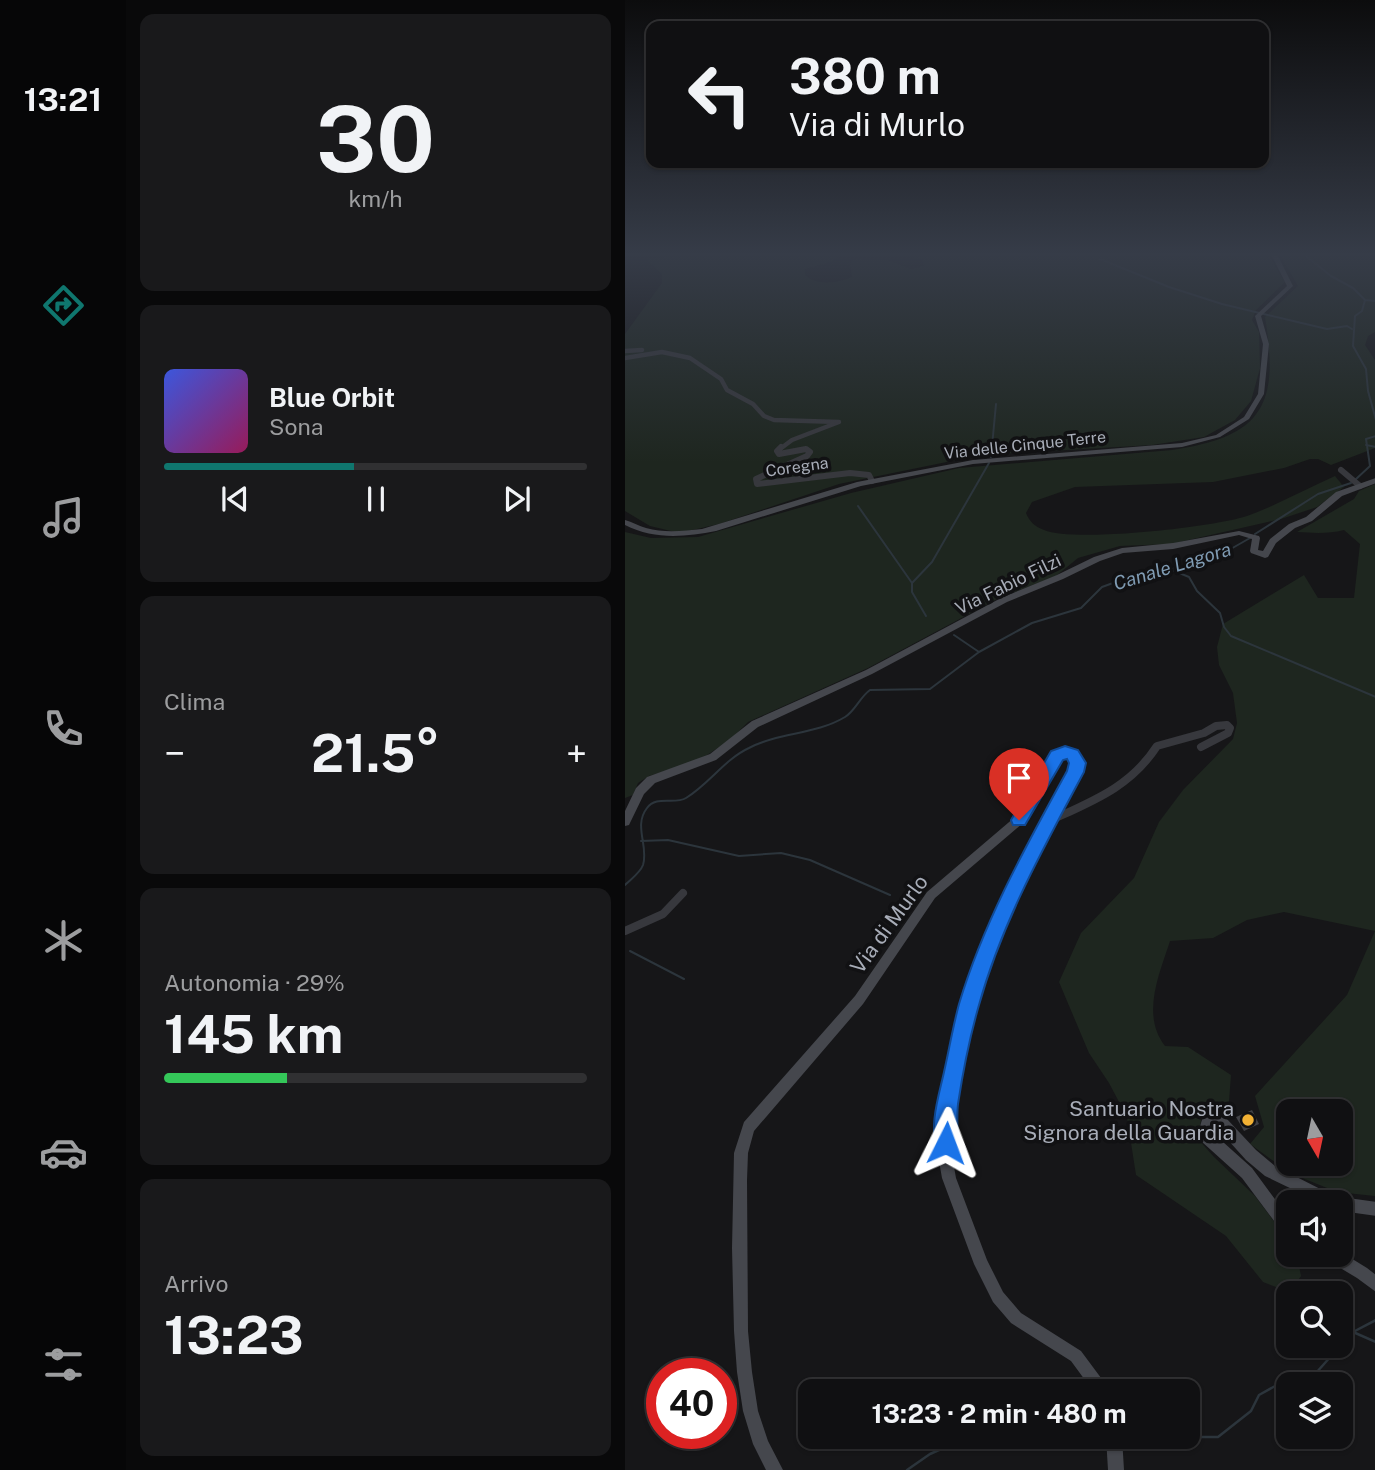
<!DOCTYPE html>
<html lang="it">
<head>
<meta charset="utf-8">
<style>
  :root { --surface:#101012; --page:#19191b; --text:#f1f3f6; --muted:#9c9d9f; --line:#303032; --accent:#0f766e }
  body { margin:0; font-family:"Public Sans",sans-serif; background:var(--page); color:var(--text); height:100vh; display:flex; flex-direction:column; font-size:26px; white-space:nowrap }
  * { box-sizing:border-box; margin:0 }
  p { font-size:23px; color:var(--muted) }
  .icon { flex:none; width:38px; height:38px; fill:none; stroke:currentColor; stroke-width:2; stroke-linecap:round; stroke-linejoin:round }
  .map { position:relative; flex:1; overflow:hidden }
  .drawer { display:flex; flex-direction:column; gap:14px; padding:14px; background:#09090a; width:499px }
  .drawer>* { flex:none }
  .guide { position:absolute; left:21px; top:21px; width:623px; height:147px; border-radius:14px; box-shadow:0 2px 5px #0004,0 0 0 2px var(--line); background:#101012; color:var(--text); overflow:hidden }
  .needle { width:46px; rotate:171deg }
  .buttons { position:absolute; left:651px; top:1099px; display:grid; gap:14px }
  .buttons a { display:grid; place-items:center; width:77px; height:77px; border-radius:14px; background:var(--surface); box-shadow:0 2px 5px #0004,0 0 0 2px var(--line); font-size:35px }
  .speed { position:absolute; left:21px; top:1358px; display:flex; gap:14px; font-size:35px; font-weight:700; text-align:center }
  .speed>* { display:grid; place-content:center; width:91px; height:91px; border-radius:50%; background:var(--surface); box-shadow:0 2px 5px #0004,0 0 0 2px var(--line); line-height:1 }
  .speed .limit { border:10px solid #d22; background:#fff; color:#111 }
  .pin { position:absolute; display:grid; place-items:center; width:60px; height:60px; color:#fff; margin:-72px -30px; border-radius:50% 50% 50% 0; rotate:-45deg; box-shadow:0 0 7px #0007 }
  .pin .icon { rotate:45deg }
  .me { position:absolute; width:77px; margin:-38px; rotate:3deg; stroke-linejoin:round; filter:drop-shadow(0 0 5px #0008) }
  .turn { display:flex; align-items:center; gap:24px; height:147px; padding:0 28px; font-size:32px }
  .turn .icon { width:91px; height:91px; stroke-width:2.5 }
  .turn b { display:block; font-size:49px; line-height:60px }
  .big { font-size:52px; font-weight:700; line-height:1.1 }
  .drawer .widget { flex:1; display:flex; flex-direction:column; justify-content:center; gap:10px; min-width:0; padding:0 24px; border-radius:14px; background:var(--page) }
  .drawer .dial { align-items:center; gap:0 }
  .dial b { font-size:91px; line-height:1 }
  .song { display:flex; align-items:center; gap:21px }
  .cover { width:84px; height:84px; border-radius:10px; background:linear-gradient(135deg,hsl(230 70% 55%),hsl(330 70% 35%)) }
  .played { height:7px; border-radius:4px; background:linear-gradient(90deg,var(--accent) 45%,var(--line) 45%) }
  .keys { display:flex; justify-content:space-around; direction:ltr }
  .heat { display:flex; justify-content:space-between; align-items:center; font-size:38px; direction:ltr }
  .charge { height:10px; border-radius:5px; background:linear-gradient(90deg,#34c759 29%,var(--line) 0) }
  .trip { position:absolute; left:173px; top:1379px; width:402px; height:70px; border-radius:14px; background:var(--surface); box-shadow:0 2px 5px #0004,0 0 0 2px var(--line); font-weight:700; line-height:70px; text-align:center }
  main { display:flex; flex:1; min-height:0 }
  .menu { display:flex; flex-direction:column; width:126px; justify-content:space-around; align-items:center; background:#060607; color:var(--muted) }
  .menu .icon { width:49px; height:49px }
  .menu .active { color:var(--accent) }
  .menu b { font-size:32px; color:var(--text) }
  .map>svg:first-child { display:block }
  .green { fill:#1e261f; fill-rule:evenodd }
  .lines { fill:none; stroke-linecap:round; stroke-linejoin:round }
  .stream-far1 { stroke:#2c353c; stroke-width:2 }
  .stream { stroke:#2c353c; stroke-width:2.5 }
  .building { fill:#404145 }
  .street-far2 { stroke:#37383d; stroke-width:4.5 }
  .street-far1 { stroke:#37383d; stroke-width:6 }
  .street { stroke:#37383d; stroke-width:8 }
  .secondary { fill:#45474d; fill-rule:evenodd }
  .route { fill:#1a73e8; stroke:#114b97; stroke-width:2 }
  .poi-dot { fill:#f2b134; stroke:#111113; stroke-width:2.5 }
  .labels { text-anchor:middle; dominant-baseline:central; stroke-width:7; stroke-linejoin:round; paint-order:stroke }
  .far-street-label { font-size:16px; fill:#a8adb8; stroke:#111113 }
  .street-label { font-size:18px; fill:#a8adb8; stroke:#111113 }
  .water-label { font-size:19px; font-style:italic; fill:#7f9bb3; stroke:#111113 }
  .near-street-label { font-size:21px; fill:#a8adb8; stroke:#111113 }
  .near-poi-label { font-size:21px; fill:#a8adb8; stroke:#111113; text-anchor:end }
</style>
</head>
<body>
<main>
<nav class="menu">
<b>13:21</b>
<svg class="icon active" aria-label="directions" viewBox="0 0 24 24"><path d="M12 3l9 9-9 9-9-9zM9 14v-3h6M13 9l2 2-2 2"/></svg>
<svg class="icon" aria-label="music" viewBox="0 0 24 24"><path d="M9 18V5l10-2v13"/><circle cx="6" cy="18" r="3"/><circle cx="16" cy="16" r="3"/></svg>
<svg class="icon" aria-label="phone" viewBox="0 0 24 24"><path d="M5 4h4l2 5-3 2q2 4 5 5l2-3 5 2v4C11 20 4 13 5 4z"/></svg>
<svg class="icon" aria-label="climate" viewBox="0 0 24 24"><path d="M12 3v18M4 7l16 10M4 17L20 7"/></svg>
<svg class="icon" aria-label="car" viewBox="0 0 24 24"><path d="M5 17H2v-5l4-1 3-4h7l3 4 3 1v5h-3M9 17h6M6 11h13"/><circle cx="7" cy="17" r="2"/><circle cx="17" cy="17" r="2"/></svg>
<svg class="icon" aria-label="filters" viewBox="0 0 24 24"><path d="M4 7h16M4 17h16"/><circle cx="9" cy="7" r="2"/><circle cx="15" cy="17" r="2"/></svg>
</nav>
<section class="drawer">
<div class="widget dial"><b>30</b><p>km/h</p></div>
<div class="widget">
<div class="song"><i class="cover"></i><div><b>Blue Orbit</b><p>Sona</p></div></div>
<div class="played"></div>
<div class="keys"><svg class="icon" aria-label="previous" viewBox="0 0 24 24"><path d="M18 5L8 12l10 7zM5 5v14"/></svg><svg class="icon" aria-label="pause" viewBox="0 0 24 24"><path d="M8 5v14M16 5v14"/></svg><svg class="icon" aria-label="next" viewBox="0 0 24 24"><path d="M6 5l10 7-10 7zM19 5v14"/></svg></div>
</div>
<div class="widget"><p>Clima</p>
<div class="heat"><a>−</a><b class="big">21.5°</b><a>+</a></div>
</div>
<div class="widget"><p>Autonomia · 29%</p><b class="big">145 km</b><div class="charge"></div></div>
<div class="widget"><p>Arrivo</p><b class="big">13:23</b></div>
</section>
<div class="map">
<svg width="751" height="1470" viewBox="0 0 751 1470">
  <rect width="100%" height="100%" fill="#161618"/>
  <!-- green -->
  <path class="green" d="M48 256H214L205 262 180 269V275C192 286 213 283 227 277L225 264 228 259 262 260 286 269 299 266 297 260 283 256H644L660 282 631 310 627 320 634 332 635 368 626 401 610 420 579 437 527 445 356 455 214 484 94 524 63 531 50 532 25 526 0 511V334L37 283V274L21 259Z
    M656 256H750V332L743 336 740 345 750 360V448L706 465 693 459H685L659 468 588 482 450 487 407 502 401 513C405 522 409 526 419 530 449 543 589 527 622 516 652 505 681 489 710 476L719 487 692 507 656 519 546 544 495 546 453 558 431 576 372 599 243 668 123 722 105 740 82 755 60 765 24 776 13 783 8 795 0 798V532L26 538 73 537 226 493 334 468 547 450C637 437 655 406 640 317L673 286Z
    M750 484V1196L712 1192 665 1173 625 1144 639 1127 630 1096 722 995 750 931 659 912 622 920 588 938 545 941C534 975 516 1015 540 1046L563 1047 606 1075 603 1115H586L576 1120 573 1139 589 1157 630 1196 663 1240V1255H672L676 1276 672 1282 651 1287 638 1282 601 1236 511 1175 502 1117 484 1083 464 1053 434 982 456 933 509 878 534 822 558 790 608 739 612 723 608 693 594 665 592 647 598 624 679 575 693 598H729L735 544 719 530C703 534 689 533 672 532L729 499 734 491ZM663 1111H716V1164H663Z"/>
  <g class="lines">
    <!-- stream-far1 -->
    <path class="stream-far1" d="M681 256 706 276 728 288 740 300 751 301
      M475 259 544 287 597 304 702 329 722 326 727 329
      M740 300 737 311 730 316 728 346 741 369 743 391 751 420
      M741 445 751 447
      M366 457 371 404
      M730 480 745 466 741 439 751 436
      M233 506 287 583V592L301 616
      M630 534 693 494 726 483
      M547 570 564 577 572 591 595 613 599 627 606 636 751 697
      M287 583 307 562 364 463
      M329 635 354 652
      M16 841 43 840 114 856 156 853 185 860 265 895
      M0 885C6 879 15 873 18 865 24 846 8 826 22 808 31 795 50 805 61 798 84 784 100 759 124 748 155 732 190 735 220 717 230 711 235 697 245 690L305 689 354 652 407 623 456 608 477 587 499 579 566 564 604 550 625 538
      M5 951 59 979"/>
    <!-- stream -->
    <path class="stream" d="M728 1332 751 1342
      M716 1344 728 1332 751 1320
      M563 1437H593L626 1411 634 1395 652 1385 691 1373 715 1346
      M282 1470 305 1454 343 1437"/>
  </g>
  <!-- building -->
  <path class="building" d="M627 1110 634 1124 619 1131 611 1117Z"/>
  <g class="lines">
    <!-- street-far2 -->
    <path class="street-far2" d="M0 351 17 350
      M0 358 37 352 65 358 96 379 102 390 128 404 139 416 149 420 214 422 167 440 155 449"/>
    <!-- street-far1 -->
    <path class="street-far1" d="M156 447 152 451 154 454 181 449 185 452 182 456 131 479 132 484 225 473 244 475 247 481
      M716 470 735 486"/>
    <!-- street -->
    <path class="street" d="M422 822C465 802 505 788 532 746L579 733 591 726 602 725 605 728 603 733 576 747
      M0 931 38 914 58 893"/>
    <!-- secondary -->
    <path class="secondary" d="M647 256H653L668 286 636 316 644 344 639 394 624 419 595 437 557 447 348 464 236 486 91 531C60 537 29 540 0 525V520C7 522 14 526 21 528 39 533 58 531 77 529L232 482 348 460 557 443 591 435 619 417 633 394 638 344 630 316 662 286Z
      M751 478V483L717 496 687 521 670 528 651 543 643 557 640 558 626 553 625 551 627 539 614 535 548 549 498 553 475 561 438 579 382 602 247 674 133 727 91 760 30 783 19 794 4 825 0 826V811L11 788 22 777 85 754 127 721 241 670 376 598 432 575 469 557 497 548 548 543 614 531 634 536 635 538 633 550 638 551 645 539 664 524 681 517 711 492Z
      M440 749 453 754 457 763 455 772 398 879 374 936 350 1004 329 1105 328 1161 331 1178 362 1260 378 1292 396 1313 456 1351 482 1386 485 1391H468L446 1361 386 1323 368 1302 349 1264 317 1178 314 1161 317 1105 338 1004 362 936 388 877 445 772 447 763 446 759 440 757 433 761 398 823 310 898 238 1004 129 1131 123 1153 122 1180 123 1331 127 1372 133 1411 143 1441 158 1470H141L128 1444 118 1411 112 1372 109 1331 107 1248 109 1153 119 1122 230 996 302 892 390 817 427 755Z
      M583 1115 601 1118 631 1150 650 1166 713 1198 716 1197 751 1202V1216L716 1211V1202H694L640 1176 621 1160 593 1129H589L588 1133 627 1168 663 1217V1235L658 1233 617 1178 576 1141C573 1133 575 1125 578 1117Z
      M716 1252 742 1268 751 1275V1292L732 1278 702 1260 700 1255H716Z
      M481 1437H497L499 1470H483Z"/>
  </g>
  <!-- sky -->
  <linearGradient id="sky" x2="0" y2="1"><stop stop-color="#0c0c0d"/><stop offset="0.55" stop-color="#363c48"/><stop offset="1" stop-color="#363c48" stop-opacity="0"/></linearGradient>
  <rect width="751" height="462" fill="url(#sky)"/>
  <!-- route -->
  <path class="route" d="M440 746 453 750 461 763 459 772C419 847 377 922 354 1005 345 1036 338 1071 333 1104 331 1120 335 1136 328 1151L321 1154 313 1151C303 1128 314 1095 319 1072 324 1050 328 1026 334 1004 359 921 401 846 442 771L444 763 442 759 438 760 400 825H388L386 820 426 751Z"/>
  <!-- markers -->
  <circle class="poi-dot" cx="623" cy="1120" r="7"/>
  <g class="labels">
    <!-- far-street labels -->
    <g class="far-street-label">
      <text transform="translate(400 445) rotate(-6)">Via delle Cinque Terre</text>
      <text transform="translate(172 467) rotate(-8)">Coregna</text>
    </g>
    <!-- street labels -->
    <g class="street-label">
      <text transform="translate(383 584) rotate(-26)">Via Fabio Filzi</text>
    </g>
    <!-- water labels -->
    <g class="water-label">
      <text transform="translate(547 566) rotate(-17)">Canale Lagora</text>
    </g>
    <!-- near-street labels -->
    <g class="near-street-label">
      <text transform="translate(264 924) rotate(-54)">Via di Murlo</text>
    </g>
    <!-- near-poi labels -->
    <g class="near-poi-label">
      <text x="609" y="1108">Santuario Nostra<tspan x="609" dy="24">Signora della Guardia</tspan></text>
    </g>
  </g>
</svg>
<div class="buttons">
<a><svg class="needle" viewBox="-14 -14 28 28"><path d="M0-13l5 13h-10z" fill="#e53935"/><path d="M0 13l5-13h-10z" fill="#9c9d9f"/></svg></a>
<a><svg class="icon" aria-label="sound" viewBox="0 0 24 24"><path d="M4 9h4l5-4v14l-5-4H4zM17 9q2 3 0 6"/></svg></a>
<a><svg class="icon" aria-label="search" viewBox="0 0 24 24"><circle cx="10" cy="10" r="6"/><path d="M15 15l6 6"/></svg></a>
<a><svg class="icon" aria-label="layers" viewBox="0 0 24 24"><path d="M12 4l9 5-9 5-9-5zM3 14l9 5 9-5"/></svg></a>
</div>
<div class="speed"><div class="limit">40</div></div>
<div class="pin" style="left:394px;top:820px;background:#d93025"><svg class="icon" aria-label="arrive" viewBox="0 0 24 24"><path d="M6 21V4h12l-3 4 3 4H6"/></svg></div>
<svg class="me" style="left:321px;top:1143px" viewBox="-20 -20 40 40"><path d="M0-17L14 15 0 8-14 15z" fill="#1a73e8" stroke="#fff" stroke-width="4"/></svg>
<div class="trip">13:23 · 2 min · 480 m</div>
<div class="guide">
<div class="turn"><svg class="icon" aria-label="left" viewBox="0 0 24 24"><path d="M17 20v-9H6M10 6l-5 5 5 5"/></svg><div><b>380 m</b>Via di Murlo</div></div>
</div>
</div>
</main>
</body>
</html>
